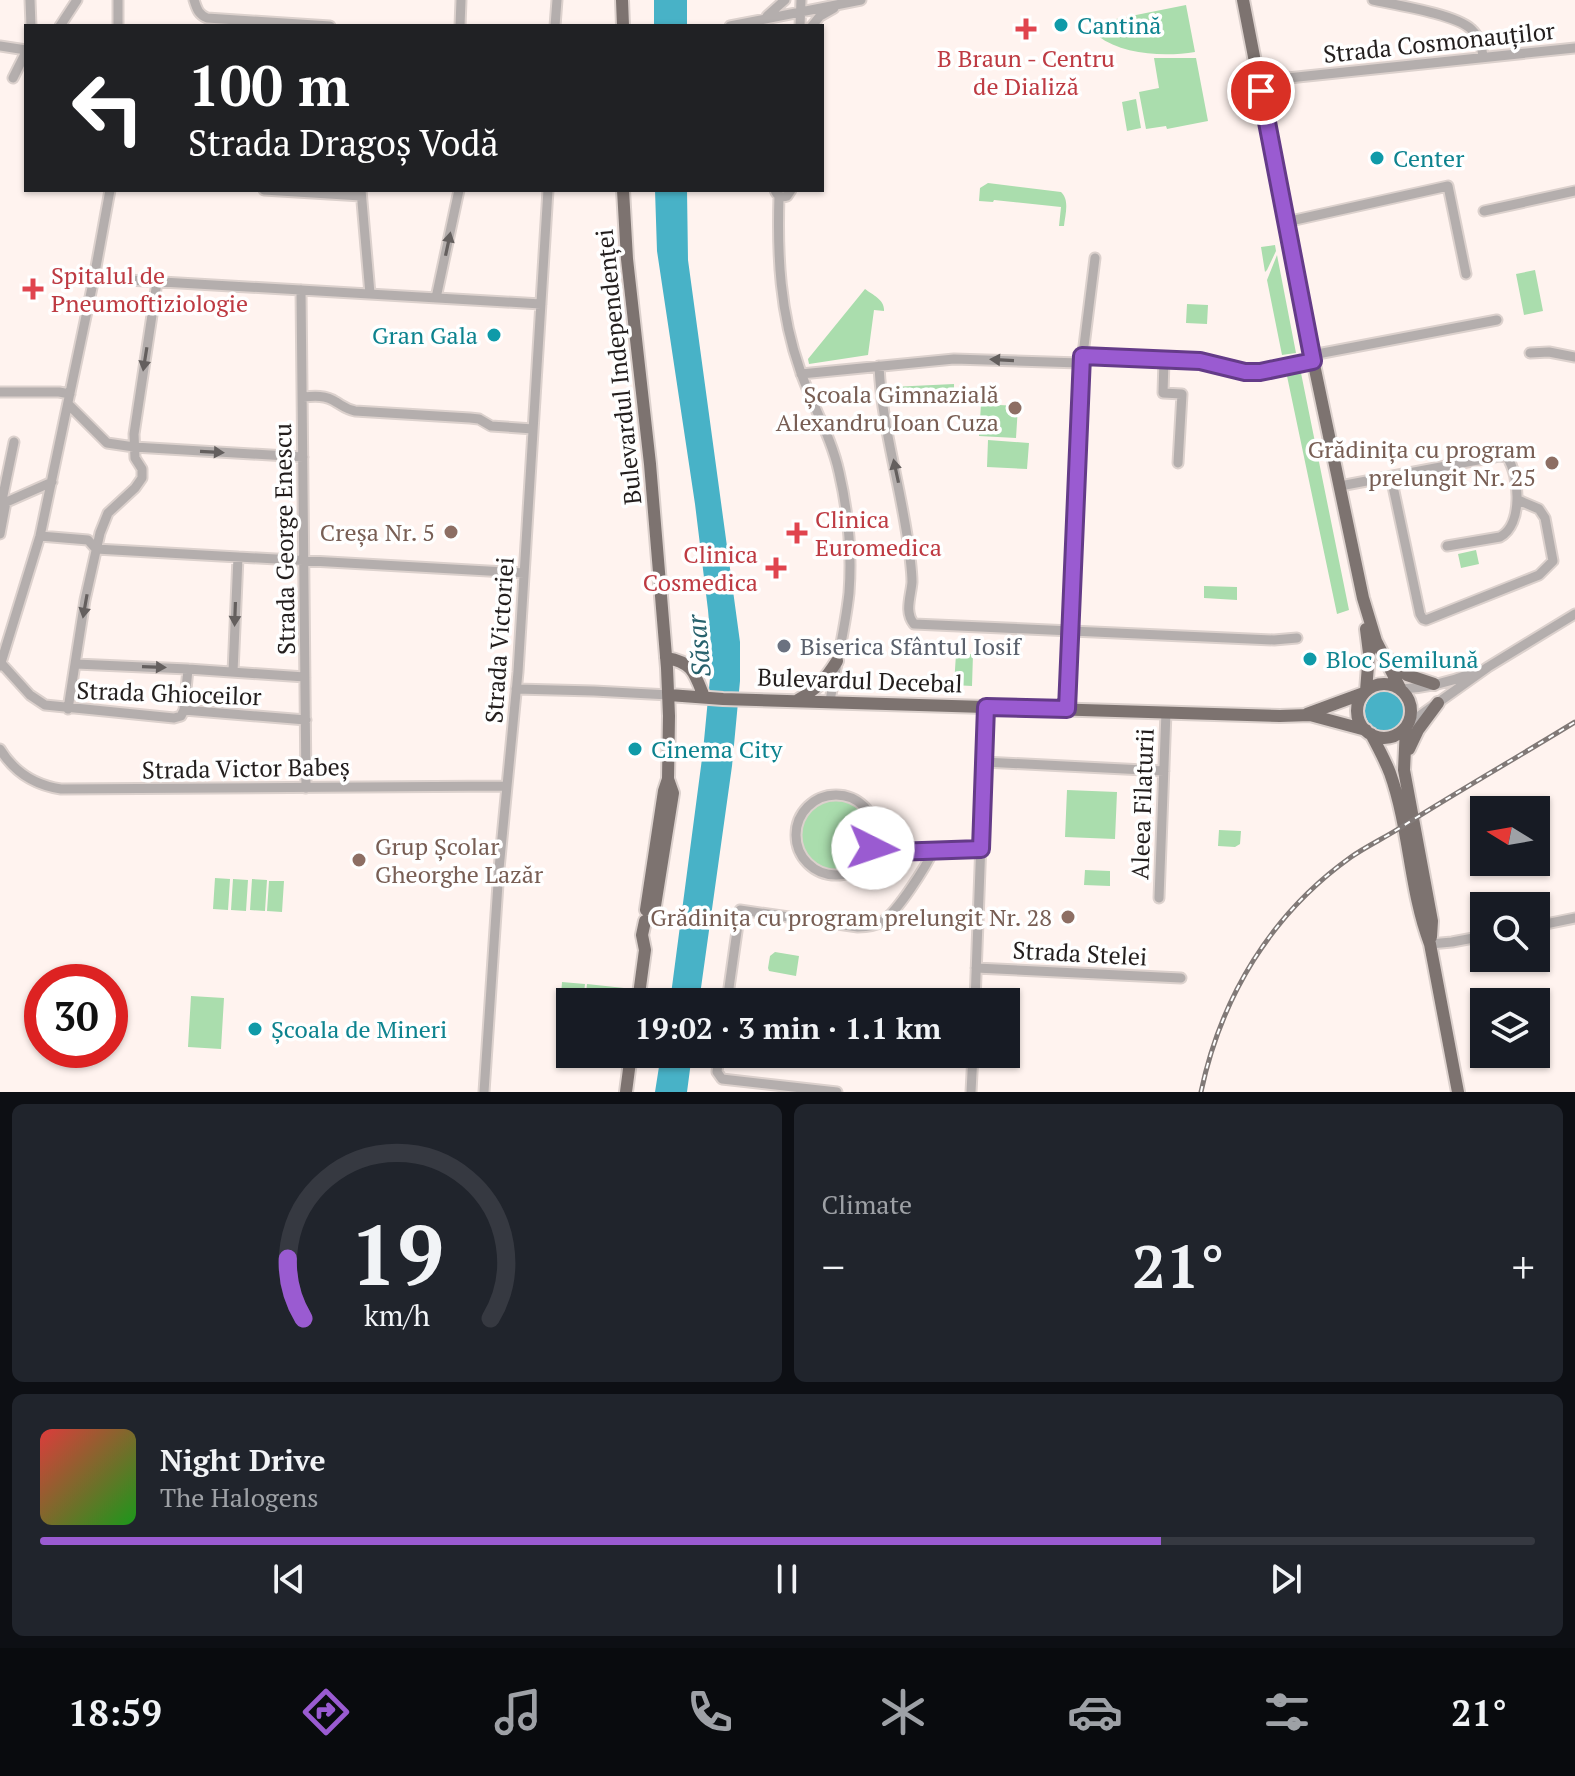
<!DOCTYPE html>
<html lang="en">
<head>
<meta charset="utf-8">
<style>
  :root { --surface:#171b24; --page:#20242c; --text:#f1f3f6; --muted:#9ea1a6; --line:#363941; --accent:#9a5bd1 }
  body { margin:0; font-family:"PT Serif",serif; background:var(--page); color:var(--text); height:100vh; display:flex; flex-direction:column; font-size:30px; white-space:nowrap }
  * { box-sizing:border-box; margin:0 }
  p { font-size:26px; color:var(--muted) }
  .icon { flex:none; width:44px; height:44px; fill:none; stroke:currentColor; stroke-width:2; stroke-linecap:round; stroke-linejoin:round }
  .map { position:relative; height:1092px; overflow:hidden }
  .sheet { display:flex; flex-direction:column; gap:12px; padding:12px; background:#0d0f14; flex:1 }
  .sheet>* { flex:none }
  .top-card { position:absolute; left:24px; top:24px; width:800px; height:168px; border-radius:0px; box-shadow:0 2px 6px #0004; background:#202124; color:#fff; overflow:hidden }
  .needle { width:52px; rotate:281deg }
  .controls { position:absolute; left:1470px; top:796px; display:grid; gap:16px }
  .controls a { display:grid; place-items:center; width:80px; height:80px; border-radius:0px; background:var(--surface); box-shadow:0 2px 6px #0004; font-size:40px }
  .speed { position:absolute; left:24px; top:964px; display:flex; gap:16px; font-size:40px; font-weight:700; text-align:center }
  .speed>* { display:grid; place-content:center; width:104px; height:104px; border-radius:50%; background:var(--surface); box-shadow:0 2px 6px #0004; line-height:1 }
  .speed .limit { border:12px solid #d22; background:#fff; color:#111 }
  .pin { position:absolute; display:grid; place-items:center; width:68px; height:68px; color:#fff; margin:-34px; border:4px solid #fff; border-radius:50%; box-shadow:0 2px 8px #0007 }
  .me { position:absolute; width:88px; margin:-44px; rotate:94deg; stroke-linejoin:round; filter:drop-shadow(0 0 6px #0008) }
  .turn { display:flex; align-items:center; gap:28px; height:168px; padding:0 32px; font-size:36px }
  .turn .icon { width:104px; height:104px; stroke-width:2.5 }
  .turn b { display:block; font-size:56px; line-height:68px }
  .big { font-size:60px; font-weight:800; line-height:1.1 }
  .sheet .tile { flex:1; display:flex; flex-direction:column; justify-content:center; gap:12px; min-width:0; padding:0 28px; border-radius:12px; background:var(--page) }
  .sheet .dial { align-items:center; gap:0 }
  .dial svg { height:208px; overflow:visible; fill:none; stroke:var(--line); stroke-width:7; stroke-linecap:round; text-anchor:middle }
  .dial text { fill:var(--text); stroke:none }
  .song { display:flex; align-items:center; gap:24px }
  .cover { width:96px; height:96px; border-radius:12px; background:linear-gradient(135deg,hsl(0 70% 55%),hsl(120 70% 35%)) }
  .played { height:8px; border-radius:4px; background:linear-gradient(90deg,var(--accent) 75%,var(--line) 75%) }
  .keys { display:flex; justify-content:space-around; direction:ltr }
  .heat { display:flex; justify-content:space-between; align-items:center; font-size:44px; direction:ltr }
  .sheet .tiles { flex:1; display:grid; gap:12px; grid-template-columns:1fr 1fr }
  .tile:last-child { grid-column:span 2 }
  .trip { position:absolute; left:556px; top:988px; width:464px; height:80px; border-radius:0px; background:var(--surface); box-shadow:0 2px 6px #0004; font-weight:800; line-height:80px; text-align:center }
  .menu { display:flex; height:128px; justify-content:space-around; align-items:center; background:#090b0e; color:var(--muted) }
  .menu .icon { width:56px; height:56px }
  .menu .on { color:var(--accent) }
  .menu b { font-size:36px; color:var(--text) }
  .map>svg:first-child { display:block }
  .green { fill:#aaddad }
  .water { fill:#48b2c7 }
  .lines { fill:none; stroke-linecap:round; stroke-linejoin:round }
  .minor-casing { stroke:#dcd1cd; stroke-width:13 }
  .major-casing { stroke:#dcd1cd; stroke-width:16 }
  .minor { stroke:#b4aead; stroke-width:9 }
  .major { stroke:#7d7370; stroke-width:12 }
  .rail-casing { stroke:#817977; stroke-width:5 }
  .rail { stroke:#fff; stroke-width:2; stroke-dasharray:6; stroke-linecap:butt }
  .oneway { fill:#645f5e }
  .route-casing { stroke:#643b88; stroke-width:20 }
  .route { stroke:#9a5bd1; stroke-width:14 }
  .culture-dot { fill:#0f9aa8; stroke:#fff; stroke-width:3 }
  .health-dot { fill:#e0444e; stroke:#fff; stroke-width:3 }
  .education-dot { fill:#8d6e63; stroke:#fff; stroke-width:3 }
  .worship-dot { fill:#6b7280; stroke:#fff; stroke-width:3 }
  .labels { text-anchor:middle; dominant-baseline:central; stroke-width:7; stroke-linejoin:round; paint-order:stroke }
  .culture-label { font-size:24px; fill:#0d838f; stroke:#fff; text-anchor:start }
  .street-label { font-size:24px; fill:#231e1d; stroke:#fff }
  .health-label { font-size:24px; fill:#be3a42; stroke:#fff; text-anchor:start }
  .education-label { font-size:24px; fill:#785e54; stroke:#fff; text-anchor:end }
  .worship-label { font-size:24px; fill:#5b616d; stroke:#fff; text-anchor:start }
  .water-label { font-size:26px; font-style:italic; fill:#27616c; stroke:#fff }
</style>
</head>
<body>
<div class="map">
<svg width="1575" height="1092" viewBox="0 0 1575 1092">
  <rect width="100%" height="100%" fill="#fff3ef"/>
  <!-- green -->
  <path class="green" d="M1186 5 1195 52C1165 57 1123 55 1098 36L1096 23Z
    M1154 58H1196L1208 121 1167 129 1166 126 1146 129 1139 92 1159 88Z
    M1136 99 1141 128 1127 131 1122 102Z
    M988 183 1061 192C1070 200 1065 215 1064 226H1059L1061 207 994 200 993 202 979 201 980 188Z
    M1275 245 1276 251 1267 270 1265 272 1261 247Z
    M1277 255 1296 353 1282 355 1267 280Z
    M1535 270 1543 311 1524 315 1516 274Z
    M865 289C873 295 885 300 884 311L874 310 868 355 809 364 808 359Z
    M1187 304 1208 305 1207 324 1186 323Z
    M1301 373 1349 610 1337 614 1287 376Z
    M954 384V396L892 399 891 387Z
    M981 404 1018 406 1016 438 979 436Z
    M988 440 1029 443 1027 469 987 467Z
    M1476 550 1479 564 1461 568 1458 554Z
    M1204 586 1237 587V600L1204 598Z
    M956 654H973L972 686 954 685Z
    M1067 790 1117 792 1115 839 1065 837Z
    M799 835a37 37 0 1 1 74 0a37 37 0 1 1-74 0Z
    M1219 830 1241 831 1240 844 1235 847 1218 846Z
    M1085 870 1110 871V886L1084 885Z
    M215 878 230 879 228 910 213 909Z
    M233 879 248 880 246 911 231 910Z
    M252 879 267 880 265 911 250 910Z
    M269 881H284L282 912 267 911Z
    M775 952 799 956 796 976 769 971 768 968 770 956Z
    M562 982 585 984 583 1002H570V1023L559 1022Z
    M587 984 624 988 622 1002H585Z
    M191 996 224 998 221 1049 188 1047Z"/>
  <!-- water -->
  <path class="water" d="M654 0H687V26H654Z
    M655 190H687L688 260 740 642V681L732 766 699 1002H670L703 751 712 657 708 610 695 504 657 251Z
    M1365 711a21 21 0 1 1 42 0a21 21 0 1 1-42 0Z
    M661 1054H692L687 1092H655Z"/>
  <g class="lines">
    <defs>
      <path id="minor" d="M30 0 31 26
        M118 0V26
        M194 0C197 9 198 14 207 18L330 26
        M1373 0C1396 5 1455 14 1471 29 1479 36 1482 46 1483 57
        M767 16 785 0
        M60 26 77 0
        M460 26 461 0
        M555 26 557 0
        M730 26 861 0
        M800 26 801 0
        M812 26 820 16 834 8
        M0 46 26 50
        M13 78 26 52
        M1259 81 1575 48
        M264 190 361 196
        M361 190 370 294
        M775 190C777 196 782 198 787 196L791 190
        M779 196C777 255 780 313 800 370 812 405 831 436 839 472 848 511 852 553 849 593 845 630 836 665 830 701
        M1484 211 1575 191
        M1286 222 1448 186 1466 274
        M94 278 541 304
        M301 290 306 788
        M436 298 459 190
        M1530 353 1549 352 1575 357
        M1312 355 1497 320
        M1082 356 1200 361 1245 372H1260L1313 361
        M1164 360 1163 393 1182 394 1178 463
        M879 366C882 431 903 493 910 557 911 566 912 574 912 582 911 596 904 612 914 624L1274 640 1297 638
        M801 374 954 359 1080 363
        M0 392H59L70 394
        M303 397C314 396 326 395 336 402 343 406 346 409 355 411L470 418 479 419 491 426 533 429
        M68 404 107 443 134 447 303 457
        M1391 477 1420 614 1423 619 1426 620 1539 575 1553 561 1545 518 1539 509 1518 500
        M1340 486 1499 456 1507 457C1520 476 1523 525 1500 537L1447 546
        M0 505 52 482
        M1 505 14 442
        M0 534 6 502
        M40 536 88 540 96 549 524 573
        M1 663 30 695 45 705 174 718 181 716 184 710 306 720
        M76 664 188 669 305 677
        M0 666 40 536 94 278 110 190
        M233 672 238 557
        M516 689 594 691 669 695
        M1401 689C1426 688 1450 682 1473 673
        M68 709 85 600 100 533 108 513 135 488 142 478V469L135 458 134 434 157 282
        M1067 709 1080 363 1084 346 1095 258
        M184 710 188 669
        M1408 724 1488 667 1575 614
        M0 749C14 772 34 785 61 789L507 786
        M984 762 1164 771
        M796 835a40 40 0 1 1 80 0a40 40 0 1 1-80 0Z
        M873 848 893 852 981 849
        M1159 898 1166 712
        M1536 926 1575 918
        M1430 944 1452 942 1484 936
        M976 968 1181 978
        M727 1002 740 910 858 927C867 927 875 926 883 921 897 912 926 867 933 851
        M975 1002 986 707
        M719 1054 717 1072 722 1079 837 1092
        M484 1092 499 869 518 672 548 190
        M971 1092 973 1054"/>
      <path id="major" d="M622 0 623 26
        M1243 0 1312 355 1363 598 1376 641 1400 688
        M623 190 627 259 650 464 667 668 669 716 668 779 664 791 646 910
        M666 658C693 662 695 674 704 697
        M1390 660 1407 675 1434 684
        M1357 711a27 27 0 1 1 54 0a27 27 0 1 1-54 0Z
        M1366 691 1369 653 1366 629
        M669 695 723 699 1280 716 1310 715 1366 730
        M798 700C818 688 825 680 837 661
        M1307 714 1364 693
        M1406 727 1404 770 1432 921 1431 937
        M1371 734C1378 747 1385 760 1390 773 1410 829 1409 889 1430 944L1458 1092
        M1409 749 1418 730 1438 703
        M654 912 673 793 668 779
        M638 1002 645 950 642 935 645 921
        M626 1092 631 1054"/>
    </defs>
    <!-- minor casing -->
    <use href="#minor" class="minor-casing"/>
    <!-- major casing -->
    <use href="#major" class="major-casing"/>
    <!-- minor -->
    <use href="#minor" class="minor"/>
    <!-- major -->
    <use href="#major" class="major"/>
    <defs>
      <path id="rail" d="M1201 1092C1221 997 1271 914 1351 857 1367 846 1386 837 1403 826 1460 790 1518 757 1575 722"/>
    </defs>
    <!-- rail casing -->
    <use href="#rail" class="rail-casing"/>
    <!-- rail -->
    <use href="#rail" class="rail"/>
  </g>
  <!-- one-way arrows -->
  <defs><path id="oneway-solid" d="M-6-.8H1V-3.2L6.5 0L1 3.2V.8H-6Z" transform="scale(2)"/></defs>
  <g class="oneway">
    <use href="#oneway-solid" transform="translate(448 244) rotate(-78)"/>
    <use href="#oneway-solid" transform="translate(145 359) rotate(99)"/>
    <use href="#oneway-solid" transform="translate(1002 360) rotate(-177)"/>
    <use href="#oneway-solid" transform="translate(212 452) rotate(3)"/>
    <use href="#oneway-solid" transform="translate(896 471) rotate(-102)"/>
    <use href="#oneway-solid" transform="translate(85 606) rotate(100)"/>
    <use href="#oneway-solid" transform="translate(235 614) rotate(92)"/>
    <use href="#oneway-solid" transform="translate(154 667) rotate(2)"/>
  </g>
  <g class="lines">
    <defs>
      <path id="route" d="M873 848 893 852 981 849 986 707 1067 709 1082 356 1200 361 1245 372H1260L1313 361 1261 91"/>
    </defs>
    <!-- route casing -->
    <use href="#route" class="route-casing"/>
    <!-- route -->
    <use href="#route" class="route"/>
  </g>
  <!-- markers -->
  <g class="culture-dot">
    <circle cx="1061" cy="25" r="8"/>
    <circle cx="1377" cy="158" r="8"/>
    <circle cx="494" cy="335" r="8"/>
    <circle cx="1310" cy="659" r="8"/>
    <circle cx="635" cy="749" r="8"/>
    <circle cx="255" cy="1029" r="8"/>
  </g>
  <g class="health-dot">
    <path d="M1022 17h8v8h8v8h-8v8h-8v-8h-8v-8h8z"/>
    <path d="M29 277h8v8h8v8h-8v8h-8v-8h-8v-8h8z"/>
    <path d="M793 521h8v8h8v8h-8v8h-8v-8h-8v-8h8z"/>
    <path d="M772 556h8v8h8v8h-8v8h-8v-8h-8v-8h8z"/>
  </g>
  <g class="education-dot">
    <circle cx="1015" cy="408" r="8"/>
    <circle cx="1552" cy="463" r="8"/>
    <circle cx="451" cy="532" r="8"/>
    <circle cx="359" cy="860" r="8"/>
    <circle cx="1068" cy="917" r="8"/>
  </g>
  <circle class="worship-dot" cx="784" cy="646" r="8"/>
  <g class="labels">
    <!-- culture labels -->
    <g class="culture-label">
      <text x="1077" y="25">Cantină</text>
      <text x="1393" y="158">Center</text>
      <text x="478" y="335" text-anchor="end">Gran Gala</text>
      <text x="1326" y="659">Bloc Semilună</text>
      <text x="651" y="749">Cinema City</text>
      <text x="271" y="1029">Școala de Mineri</text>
    </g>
    <!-- street labels -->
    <g class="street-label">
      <text transform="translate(1439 42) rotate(-6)">Strada Cosmonauților</text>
      <text transform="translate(618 367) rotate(-96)">Bulevardul Independenței</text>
      <text transform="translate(284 539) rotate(-91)">Strada George Enescu</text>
      <text transform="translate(499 640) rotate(-86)">Strada Victoriei</text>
      <text transform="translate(860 680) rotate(2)">Bulevardul Decebal</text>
      <text transform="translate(169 693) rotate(2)">Strada Ghioceilor</text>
      <text transform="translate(246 768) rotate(-1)">Strada Victor Babeș</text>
      <text transform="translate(1142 804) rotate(-88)">Aleea Filaturii</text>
      <text transform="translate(1080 953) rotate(3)">Strada Stelei</text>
    </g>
    <!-- health labels -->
    <g class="health-label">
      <text x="1026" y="58" text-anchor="middle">B Braun - Centru<tspan x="1026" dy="28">de Dializă</tspan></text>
      <text x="51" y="275">Spitalul de<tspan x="51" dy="28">Pneumoftiziologie</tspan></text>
      <text x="815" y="519">Clinica<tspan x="815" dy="28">Euromedica</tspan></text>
      <text x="758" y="554" text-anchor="end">Clinica<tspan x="758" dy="28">Cosmedica</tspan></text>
    </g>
    <!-- education labels -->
    <g class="education-label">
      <text x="999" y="394">Școala Gimnazială<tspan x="999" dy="28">Alexandru Ioan Cuza</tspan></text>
      <text x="1536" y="449">Grădinița cu program<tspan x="1536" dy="28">prelungit Nr. 25</tspan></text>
      <text x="435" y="532">Creșa Nr. 5</text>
      <text x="375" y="846" text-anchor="start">Grup Școlar<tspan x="375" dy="28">Gheorghe Lazăr</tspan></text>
      <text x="1052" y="917">Grădinița cu program prelungit Nr. 28</text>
    </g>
    <!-- worship labels -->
    <g class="worship-label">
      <text x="800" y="646">Biserica Sfântul Iosif</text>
    </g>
    <!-- water labels -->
    <g class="water-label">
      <text transform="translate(698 646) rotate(-95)">Săsar</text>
    </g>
  </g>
</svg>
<div class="controls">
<a><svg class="needle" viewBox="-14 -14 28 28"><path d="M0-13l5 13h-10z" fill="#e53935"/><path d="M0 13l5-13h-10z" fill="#9ea1a6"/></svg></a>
<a><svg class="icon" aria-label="search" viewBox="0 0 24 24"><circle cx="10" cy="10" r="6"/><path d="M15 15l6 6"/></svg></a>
<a><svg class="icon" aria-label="layers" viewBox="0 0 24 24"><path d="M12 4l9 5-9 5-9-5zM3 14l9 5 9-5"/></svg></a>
</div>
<div class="speed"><div class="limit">30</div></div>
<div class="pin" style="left:1261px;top:91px;background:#d93025"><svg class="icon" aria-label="arrive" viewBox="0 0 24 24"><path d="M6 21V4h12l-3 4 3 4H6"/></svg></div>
<svg class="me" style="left:873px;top:848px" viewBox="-20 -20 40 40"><circle r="19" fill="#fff"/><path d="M0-13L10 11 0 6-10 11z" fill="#9a5bd1"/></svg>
<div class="trip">19:02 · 3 min · 1.1 km</div>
<div class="top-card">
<div class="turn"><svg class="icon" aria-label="left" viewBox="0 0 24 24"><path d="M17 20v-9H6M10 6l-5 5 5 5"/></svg><div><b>100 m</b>Strada Dragoș Vodă</div></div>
</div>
</div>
<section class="sheet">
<div class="tiles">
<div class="tile dial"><svg viewBox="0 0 100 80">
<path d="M14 69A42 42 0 1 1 86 69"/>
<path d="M14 69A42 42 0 0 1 8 46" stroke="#9a5bd1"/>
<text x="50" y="56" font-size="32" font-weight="700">19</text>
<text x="50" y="72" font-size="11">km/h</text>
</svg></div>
<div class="tile"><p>Climate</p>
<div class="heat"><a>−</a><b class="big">21°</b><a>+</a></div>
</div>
<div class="tile">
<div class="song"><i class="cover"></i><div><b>Night Drive</b><p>The Halogens</p></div></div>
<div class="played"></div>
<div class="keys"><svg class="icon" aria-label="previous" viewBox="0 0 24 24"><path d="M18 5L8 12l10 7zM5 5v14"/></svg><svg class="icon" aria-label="pause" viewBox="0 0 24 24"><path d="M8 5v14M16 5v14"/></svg><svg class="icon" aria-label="next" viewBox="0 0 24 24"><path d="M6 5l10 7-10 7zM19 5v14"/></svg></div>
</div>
</div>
</section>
<nav class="menu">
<b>18:59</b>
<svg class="icon on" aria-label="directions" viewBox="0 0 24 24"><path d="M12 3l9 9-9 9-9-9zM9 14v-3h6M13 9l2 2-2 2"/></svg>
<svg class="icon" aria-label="music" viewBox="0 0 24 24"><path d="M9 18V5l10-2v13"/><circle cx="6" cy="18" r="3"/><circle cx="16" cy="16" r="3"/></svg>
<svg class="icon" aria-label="phone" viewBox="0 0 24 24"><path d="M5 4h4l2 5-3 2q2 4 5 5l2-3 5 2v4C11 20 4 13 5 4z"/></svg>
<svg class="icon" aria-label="climate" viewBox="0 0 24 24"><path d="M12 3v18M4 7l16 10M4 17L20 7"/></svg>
<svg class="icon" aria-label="car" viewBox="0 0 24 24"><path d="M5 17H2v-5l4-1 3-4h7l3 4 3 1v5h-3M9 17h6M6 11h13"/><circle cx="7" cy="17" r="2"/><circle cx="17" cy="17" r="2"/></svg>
<svg class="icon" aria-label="filters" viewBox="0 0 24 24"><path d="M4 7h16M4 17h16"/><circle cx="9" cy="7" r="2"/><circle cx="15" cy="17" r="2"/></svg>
<b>21°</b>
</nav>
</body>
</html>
